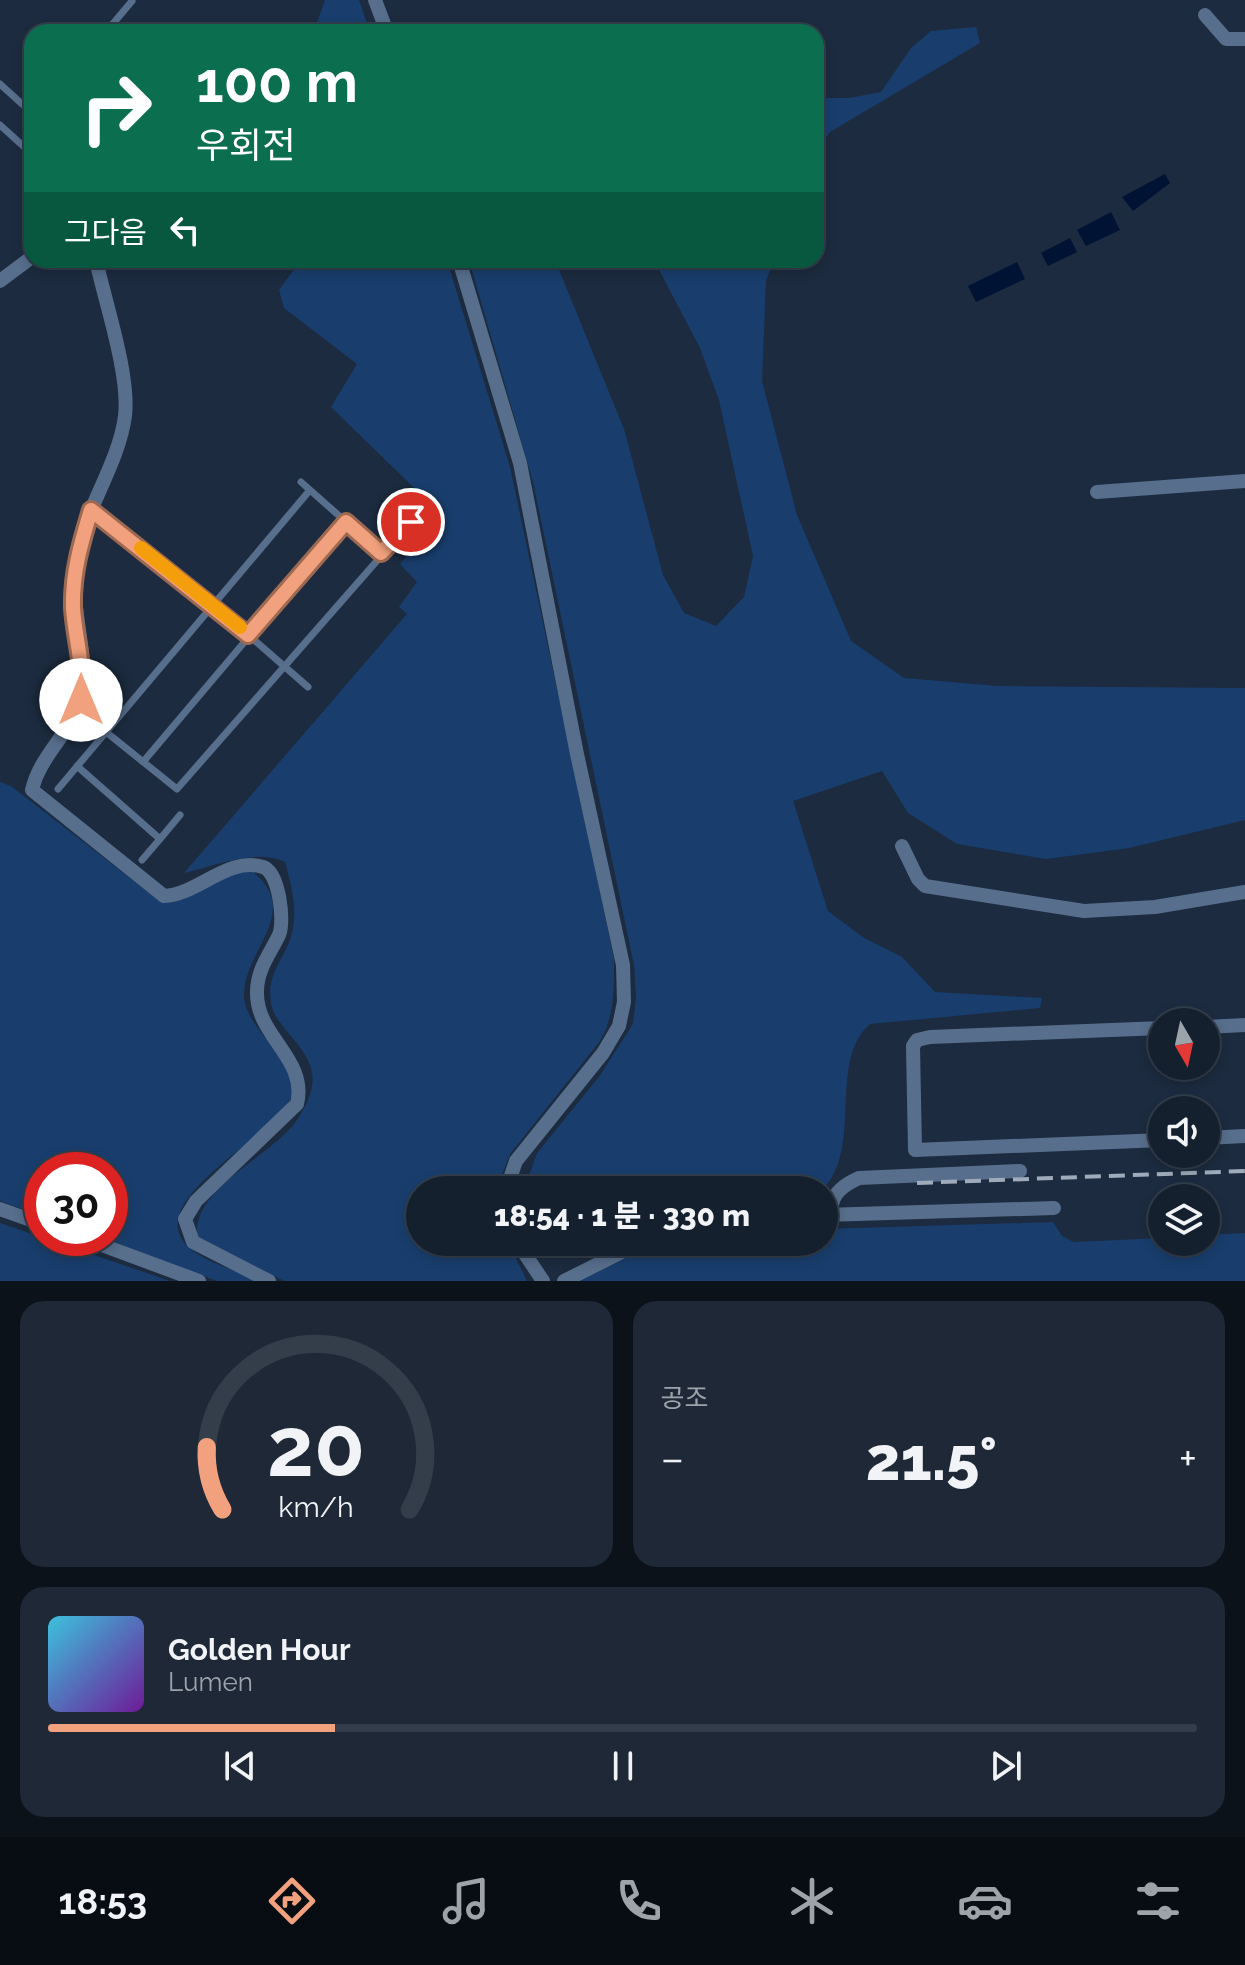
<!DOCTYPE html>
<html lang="ko">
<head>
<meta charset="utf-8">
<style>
  :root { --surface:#15202f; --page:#1e2837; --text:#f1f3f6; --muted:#9da3aa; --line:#343e4b; --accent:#f1a17d }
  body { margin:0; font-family:Raleway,"Noto Sans KR",sans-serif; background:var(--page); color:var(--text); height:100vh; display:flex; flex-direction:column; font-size:30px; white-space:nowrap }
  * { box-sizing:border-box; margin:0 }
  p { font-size:26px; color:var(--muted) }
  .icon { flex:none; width:44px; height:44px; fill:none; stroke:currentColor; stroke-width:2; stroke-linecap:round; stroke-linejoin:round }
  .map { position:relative; height:1281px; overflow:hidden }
  .drawer { display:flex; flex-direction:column; gap:20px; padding:20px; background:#0c121a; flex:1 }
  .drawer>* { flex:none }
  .guide { position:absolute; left:24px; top:24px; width:800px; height:244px; border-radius:24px; box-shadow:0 4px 12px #0003,0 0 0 2px var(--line); background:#0b6e4f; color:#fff; overflow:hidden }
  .needle { width:52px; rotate:171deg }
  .fabs { position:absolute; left:1148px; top:1008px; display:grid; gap:16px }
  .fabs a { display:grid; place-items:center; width:72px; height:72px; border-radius:50%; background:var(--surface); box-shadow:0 4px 12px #0003,0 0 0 2px var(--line); font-size:40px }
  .speed { position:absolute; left:24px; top:1152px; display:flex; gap:16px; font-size:40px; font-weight:700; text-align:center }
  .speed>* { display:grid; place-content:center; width:104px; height:104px; border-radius:50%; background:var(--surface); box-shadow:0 4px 12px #0003,0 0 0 2px var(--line); line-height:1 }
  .speed .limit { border:12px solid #d22; background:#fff; color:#111 }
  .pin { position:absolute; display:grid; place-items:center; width:68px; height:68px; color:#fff; margin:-34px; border:4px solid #fff; border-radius:50%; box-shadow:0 2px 8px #0007 }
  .me { position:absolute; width:88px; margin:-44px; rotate:0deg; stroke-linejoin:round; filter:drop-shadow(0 0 6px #0008) }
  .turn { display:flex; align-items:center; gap:28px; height:168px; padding:0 40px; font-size:36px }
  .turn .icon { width:104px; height:104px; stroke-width:2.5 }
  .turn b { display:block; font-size:56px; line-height:68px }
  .then { display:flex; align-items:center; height:76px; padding:0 40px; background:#0003; gap:16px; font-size:30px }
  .big { font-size:60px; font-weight:800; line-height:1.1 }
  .drawer .widget { flex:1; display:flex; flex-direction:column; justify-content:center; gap:12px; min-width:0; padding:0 28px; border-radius:24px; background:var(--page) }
  .drawer .dial { align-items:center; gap:0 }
  .dial svg { height:208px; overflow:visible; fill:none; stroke:var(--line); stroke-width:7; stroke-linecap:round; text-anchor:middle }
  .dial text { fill:var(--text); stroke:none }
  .song { display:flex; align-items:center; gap:24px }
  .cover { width:96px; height:96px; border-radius:12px; background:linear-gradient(135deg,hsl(190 70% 55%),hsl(280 70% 35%)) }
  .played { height:8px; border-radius:4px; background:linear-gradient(90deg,var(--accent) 25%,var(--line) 25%) }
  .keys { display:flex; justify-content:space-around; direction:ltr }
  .heat { display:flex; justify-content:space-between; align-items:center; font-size:44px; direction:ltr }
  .drawer .tiles { flex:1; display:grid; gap:20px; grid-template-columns:1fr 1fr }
  .widget:last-child { grid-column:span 2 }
  .trip { position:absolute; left:406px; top:1176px; width:432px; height:80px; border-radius:40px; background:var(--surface); box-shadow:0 4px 12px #0003,0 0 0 2px var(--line); font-weight:800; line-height:80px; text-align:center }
  .tabs { display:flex; height:128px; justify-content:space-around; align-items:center; background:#080d13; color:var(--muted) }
  .tabs .icon { width:56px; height:56px }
  .tabs .active { color:var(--accent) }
  .tabs b { font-size:36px; color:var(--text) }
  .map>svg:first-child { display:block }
  .green { fill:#193e6d }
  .water { fill:#001334 }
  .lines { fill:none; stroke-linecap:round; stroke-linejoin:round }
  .service { stroke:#576e8c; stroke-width:7 }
  .minor { stroke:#576e8c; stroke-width:14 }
  .rail { stroke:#9fabba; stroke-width:4; stroke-dasharray:16 8; stroke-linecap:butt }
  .route-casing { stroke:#9d6951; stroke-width:20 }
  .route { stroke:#f1a17d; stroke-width:14 }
  .slow { stroke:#f59e0b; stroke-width:14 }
</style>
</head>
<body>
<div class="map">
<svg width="1245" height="1281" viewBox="0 0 1245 1281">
  <rect width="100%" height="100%" fill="#1c2b3f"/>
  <!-- green -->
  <path class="green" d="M325 0H359L370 32H323L317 23Z
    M976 27 980 43 830 132 816 151V98H849L881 92 911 48 931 31Z
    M301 260H447L510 467 614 959C614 989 615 1015 600 1041L510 1154 496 1190H420V1242H508L527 1281H284L197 1237C191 1188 274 1155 297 1120 323 1080 315 1063 285 1029 278 1019 273 1015 271 1003 266 969 288 958 293 928 297 905 291 884 285 862 256 848 214 866 184 873L407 614 399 607 417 582 400 564 442 515 331 407 357 364 284 308 279 290Z
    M469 260H555L624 429 663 575 684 613 716 626 744 597 753 556 719 400 700 348 654 260H774L766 281 762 381 797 515 851 641 904 678 998 686 1245 688V820L1129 848 1046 859 957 844 908 813 882 771 793 801 828 911 864 938 902 957 935 992 1042 998 1040 1008 870 1024C827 1061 864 1149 822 1190H524L537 1153 599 1077 633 1024 636 997 634 965 533 482Z
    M0 782 11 786 148 892 165 901 238 872 252 871C302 911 247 947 244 992 242 1032 305 1059 290 1100 276 1137 132 1203 192 1250 210 1264 238 1271 259 1281H217L103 1238H110V1170H42V1216L0 1201Z
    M1053 1222 1062 1236 1074 1242 1162 1238V1242H1206V1235L1245 1233V1281H578L648 1248 671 1242H824V1229Z
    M0 1223 170 1281H0Z
    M534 1242H618C592 1253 559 1262 534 1242Z"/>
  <!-- water -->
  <path class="water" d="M1165 174 1170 183 1133 211 1122 197Z
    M1111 212 1120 230 1086 246 1077 230Z
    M1070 238 1077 252 1048 266 1041 253Z
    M1017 262 1025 279 976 302 968 286Z"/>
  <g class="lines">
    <!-- service -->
    <path class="service" d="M106 32 132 1
      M0 84 32 113
      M0 125 32 154
      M301 482 381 553
      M91 510 213 604 308 687
      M106 732 177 789 411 522
      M143 762 346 522
      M77 766 160 839 180 815
      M58 789 310 490
      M142 860 160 839"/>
    <!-- minor -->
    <path class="minor" d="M375 0 387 32
      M1205 15 1226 39H1245
      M96 260C105 302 130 375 125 416 118 468 81 513 75 566 70 607 91 668 81 699 71 733 40 755 32 790L164 896C197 895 228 856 263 867 279 872 285 921 279 935 270 954 257 969 257 992 256 1037 308 1058 297 1104L196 1201 185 1219 193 1242 269 1281
      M459 260 520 463 577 754 623 965 624 1002 619 1026 603 1053 516 1161 506 1190
      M0 281 32 257
      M1097 492 1245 481
      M902 846 918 879 925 886 1084 911 1155 907 1245 892
      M1206 1027 1245 1025
      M1162 1028 930 1037 917 1040 913 1046 915 1150 1162 1140
      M1206 1138 1245 1136
      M0 1209 42 1224
      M832 1214C829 1195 843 1185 859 1178L1020 1171
      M824 1215 1054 1208
      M83 1238 199 1281
      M517 1242 543 1281
      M564 1281 642 1242"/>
    <!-- rail -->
    <path class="rail" d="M917 1183 1245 1171"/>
  </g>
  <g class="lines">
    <defs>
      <path id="route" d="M81 700C85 668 75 639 73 608 72 573 81 543 91 510L248 635 346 522 381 553 411 522"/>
    </defs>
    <!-- route casing -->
    <use href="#route" class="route-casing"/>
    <!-- route -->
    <use href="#route" class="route"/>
    <!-- slow -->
    <path class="slow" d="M141 548 240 627"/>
  </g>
</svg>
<div class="fabs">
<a><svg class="needle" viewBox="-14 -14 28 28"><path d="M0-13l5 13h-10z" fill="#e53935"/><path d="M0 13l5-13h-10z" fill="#9da3aa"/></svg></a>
<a><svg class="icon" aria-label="sound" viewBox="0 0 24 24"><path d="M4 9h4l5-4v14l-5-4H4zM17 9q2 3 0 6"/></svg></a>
<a><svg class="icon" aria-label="layers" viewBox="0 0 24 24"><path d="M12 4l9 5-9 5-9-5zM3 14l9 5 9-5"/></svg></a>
</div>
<div class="speed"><div class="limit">30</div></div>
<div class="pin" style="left:411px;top:522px;background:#d93025"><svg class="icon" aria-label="arrive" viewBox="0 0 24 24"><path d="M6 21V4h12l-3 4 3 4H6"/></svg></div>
<svg class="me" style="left:81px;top:700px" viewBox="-20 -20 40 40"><circle r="19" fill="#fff"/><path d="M0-13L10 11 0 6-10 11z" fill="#f1a17d"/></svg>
<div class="trip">18:54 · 1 분 · 330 m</div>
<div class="guide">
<div class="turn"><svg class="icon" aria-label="right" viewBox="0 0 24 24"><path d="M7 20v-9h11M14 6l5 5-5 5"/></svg><div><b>100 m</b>우회전</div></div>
<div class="then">그다음<svg class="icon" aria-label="left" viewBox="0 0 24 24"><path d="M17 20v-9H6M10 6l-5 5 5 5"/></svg></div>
</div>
</div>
<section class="drawer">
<div class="tiles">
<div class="widget dial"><svg viewBox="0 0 100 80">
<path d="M14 69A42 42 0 1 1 86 69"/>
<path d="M14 69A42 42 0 0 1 8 45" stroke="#f1a17d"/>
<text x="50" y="56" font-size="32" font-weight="700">20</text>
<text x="50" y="72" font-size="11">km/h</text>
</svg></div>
<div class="widget"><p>공조</p>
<div class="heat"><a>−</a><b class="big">21.5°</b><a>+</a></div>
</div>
<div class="widget">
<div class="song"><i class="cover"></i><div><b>Golden Hour</b><p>Lumen</p></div></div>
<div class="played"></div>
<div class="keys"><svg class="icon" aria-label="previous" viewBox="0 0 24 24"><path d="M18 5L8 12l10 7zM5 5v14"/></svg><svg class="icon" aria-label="pause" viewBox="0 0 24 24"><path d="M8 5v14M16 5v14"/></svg><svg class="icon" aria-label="next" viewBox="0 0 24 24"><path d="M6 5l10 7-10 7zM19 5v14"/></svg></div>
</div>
</div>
</section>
<nav class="tabs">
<b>18:53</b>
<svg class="icon active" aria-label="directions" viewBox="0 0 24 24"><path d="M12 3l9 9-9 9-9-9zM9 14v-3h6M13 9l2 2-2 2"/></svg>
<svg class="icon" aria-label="music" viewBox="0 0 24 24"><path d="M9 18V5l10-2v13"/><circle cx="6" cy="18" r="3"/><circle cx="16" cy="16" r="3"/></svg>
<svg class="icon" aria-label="phone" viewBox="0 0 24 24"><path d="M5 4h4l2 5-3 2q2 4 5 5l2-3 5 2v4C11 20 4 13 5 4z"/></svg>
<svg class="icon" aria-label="climate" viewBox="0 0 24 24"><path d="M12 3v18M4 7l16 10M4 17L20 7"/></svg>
<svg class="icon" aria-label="car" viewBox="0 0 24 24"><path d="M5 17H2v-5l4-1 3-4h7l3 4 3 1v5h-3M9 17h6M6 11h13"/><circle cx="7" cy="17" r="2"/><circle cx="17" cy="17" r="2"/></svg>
<svg class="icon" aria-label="filters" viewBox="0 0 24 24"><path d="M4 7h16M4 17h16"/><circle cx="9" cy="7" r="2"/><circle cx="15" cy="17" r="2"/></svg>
</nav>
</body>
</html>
